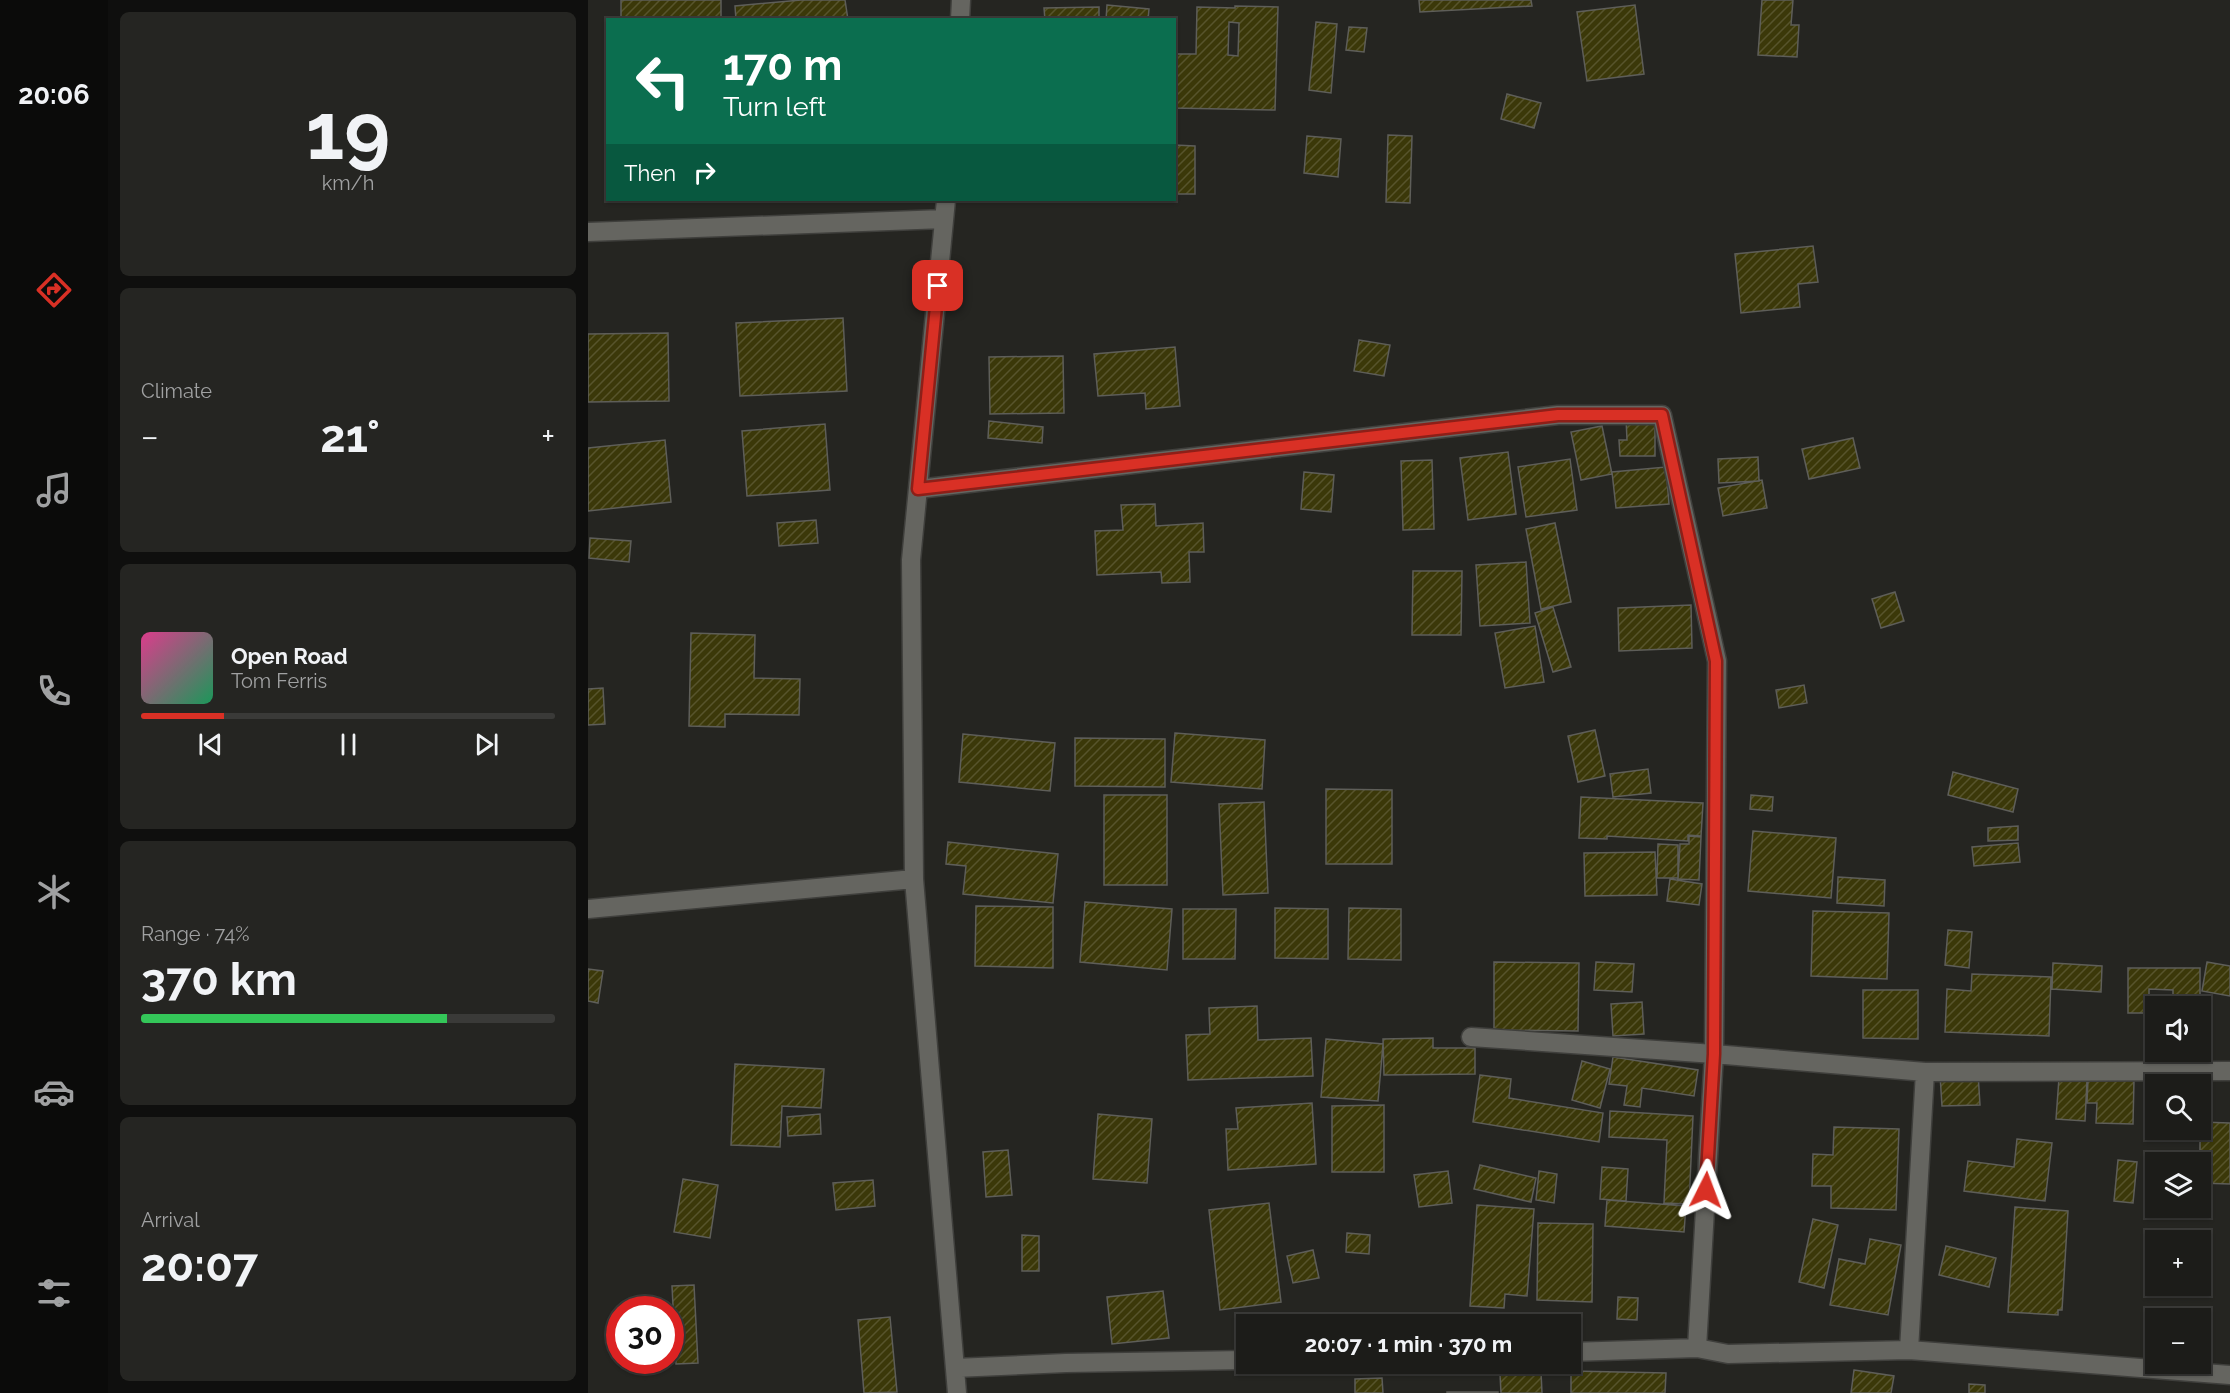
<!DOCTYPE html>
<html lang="en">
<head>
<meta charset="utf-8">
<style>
  :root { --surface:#1c1c19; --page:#252522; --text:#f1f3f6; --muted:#a0a1a2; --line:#3a3a38; --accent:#d93025 }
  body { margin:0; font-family:Raleway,sans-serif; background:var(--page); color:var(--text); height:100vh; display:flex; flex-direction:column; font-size:22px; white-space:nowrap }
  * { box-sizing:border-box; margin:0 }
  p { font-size:20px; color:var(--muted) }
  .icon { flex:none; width:33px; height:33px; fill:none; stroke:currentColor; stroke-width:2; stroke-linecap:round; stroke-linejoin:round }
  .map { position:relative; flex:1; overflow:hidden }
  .details { display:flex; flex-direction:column; gap:12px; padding:12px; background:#0f0f0e; width:480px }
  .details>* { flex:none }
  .guide { position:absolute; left:18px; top:18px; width:570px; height:183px; border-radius:0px; box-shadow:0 2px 4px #0004,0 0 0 2px var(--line); background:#0b6e4f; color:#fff; overflow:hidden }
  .fabs { position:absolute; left:1557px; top:996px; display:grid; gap:12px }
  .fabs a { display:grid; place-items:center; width:66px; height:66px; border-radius:0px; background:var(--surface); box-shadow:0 2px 4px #0004,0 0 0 2px var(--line); font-size:30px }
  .speed { position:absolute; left:18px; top:1296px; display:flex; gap:12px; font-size:30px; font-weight:700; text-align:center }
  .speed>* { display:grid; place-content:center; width:78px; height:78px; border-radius:50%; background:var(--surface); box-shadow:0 2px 4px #0004,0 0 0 2px var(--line); line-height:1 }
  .speed .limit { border:9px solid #d22; background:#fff; color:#111 }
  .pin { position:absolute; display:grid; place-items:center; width:51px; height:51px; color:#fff; margin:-26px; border-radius:12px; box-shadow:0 3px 9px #0006 }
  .me { position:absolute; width:66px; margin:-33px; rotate:3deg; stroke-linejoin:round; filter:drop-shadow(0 0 4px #0008) }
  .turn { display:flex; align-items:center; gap:21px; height:126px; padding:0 18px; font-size:27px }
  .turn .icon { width:78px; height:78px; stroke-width:2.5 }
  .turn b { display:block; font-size:42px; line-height:51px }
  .then { display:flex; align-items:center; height:57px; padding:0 18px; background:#0003; gap:12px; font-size:22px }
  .big { font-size:45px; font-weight:700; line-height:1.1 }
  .details .widget { flex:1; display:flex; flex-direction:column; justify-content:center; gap:9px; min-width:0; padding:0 21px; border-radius:9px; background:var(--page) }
  .details .dial { align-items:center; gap:0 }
  .dial b { font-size:78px; line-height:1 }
  .song { display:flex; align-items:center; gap:18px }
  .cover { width:72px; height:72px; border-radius:9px; background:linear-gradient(135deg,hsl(330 70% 55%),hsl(150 70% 35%)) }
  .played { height:6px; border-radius:3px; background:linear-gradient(90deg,var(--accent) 20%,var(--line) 20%) }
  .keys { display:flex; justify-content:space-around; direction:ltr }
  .heat { display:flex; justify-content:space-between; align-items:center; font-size:33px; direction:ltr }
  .charge { height:9px; border-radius:4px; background:linear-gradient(90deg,#34c759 74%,var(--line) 0) }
  .trip { position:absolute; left:648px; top:1314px; width:345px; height:60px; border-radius:0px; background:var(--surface); box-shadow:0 2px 4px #0004,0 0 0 2px var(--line); font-weight:700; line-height:60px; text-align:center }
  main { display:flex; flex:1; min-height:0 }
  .tab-bar { display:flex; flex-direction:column; width:108px; justify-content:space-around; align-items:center; background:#0b0b0a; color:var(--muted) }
  .tab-bar .icon { width:42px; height:42px }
  .tab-bar .current { color:var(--accent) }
  .tab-bar b { font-size:27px; color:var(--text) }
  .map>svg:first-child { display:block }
  .building { fill:url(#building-hatch); stroke:#5e5e59; stroke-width:1.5; fill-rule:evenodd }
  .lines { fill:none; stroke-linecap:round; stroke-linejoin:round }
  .street-casing { stroke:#3f3f3c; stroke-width:21 }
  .street { stroke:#656560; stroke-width:18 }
  .route-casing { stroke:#8d1f18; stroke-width:15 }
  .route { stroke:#d93025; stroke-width:10 }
</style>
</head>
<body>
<main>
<nav class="tab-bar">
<b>20:06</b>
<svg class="icon current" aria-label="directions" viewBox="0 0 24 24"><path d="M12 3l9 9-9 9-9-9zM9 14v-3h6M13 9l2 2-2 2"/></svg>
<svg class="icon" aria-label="music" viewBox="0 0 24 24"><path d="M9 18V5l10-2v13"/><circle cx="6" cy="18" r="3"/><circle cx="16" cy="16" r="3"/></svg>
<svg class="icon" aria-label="phone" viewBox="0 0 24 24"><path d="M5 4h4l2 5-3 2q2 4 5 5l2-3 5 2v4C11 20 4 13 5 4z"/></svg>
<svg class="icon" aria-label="climate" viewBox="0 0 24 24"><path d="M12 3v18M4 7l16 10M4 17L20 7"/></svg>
<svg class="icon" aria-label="car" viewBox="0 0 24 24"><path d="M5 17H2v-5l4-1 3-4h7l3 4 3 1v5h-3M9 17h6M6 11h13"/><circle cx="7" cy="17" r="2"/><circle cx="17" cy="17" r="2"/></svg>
<svg class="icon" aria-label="filters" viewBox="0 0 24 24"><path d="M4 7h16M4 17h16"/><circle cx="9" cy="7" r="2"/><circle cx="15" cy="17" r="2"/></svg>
</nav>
<section class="details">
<div class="widget dial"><b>19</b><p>km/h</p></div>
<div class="widget"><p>Climate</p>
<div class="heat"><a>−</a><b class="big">21°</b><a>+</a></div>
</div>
<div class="widget">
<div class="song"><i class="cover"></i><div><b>Open Road</b><p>Tom Ferris</p></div></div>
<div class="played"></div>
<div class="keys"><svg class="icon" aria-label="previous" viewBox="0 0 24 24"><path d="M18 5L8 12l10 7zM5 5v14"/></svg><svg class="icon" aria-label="pause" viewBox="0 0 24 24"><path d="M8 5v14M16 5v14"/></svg><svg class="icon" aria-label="next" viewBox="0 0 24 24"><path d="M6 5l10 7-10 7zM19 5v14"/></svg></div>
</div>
<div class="widget"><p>Range · 74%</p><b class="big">370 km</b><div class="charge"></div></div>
<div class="widget"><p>Arrival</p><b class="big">20:07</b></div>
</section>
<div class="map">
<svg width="1642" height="1393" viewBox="0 0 1642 1393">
  <defs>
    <pattern id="building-hatch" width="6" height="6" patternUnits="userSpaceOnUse" patternTransform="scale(1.5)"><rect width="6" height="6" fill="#3b3809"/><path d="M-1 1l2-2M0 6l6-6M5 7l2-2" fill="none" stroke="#57542c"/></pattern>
  </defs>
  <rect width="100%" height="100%" fill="#252521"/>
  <!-- building -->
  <path class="building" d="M33 0H133V20H33Z
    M213 0H257L260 20H148L147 6Z
    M831 0H943L944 6 832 12Z
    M1174 0H1205L1203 25H1211L1209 57 1170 55Z
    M519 5 561 9 560 20H518Z
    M1047 5 1056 74 999 81 989 12Z
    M647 6 690 7 687 110 586 108V54H608L609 7 647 8ZM641 22 651 23 650 56 640 55Z
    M511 7V20H457L456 8Z
    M728 22 749 24 743 93 721 90Z
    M761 27 779 28 776 52 758 50Z
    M919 94 953 103 946 128 913 119Z
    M800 135 824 136 822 203 798 202Z
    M719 136 753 139 750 177 716 173Z
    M586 145 607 146V194H586Z
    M1225 246 1230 282 1210 284 1212 307 1153 313 1147 254Z
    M255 318 259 391 152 396 148 323Z
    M80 333 81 401 0 402V334Z
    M771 340 802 345 796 376 766 371Z
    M587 347 592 406 558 409 557 393 510 396 506 354Z
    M475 356 476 413 402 414 401 357Z
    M1067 417V456H1032L1031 440H1039L1038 418Z
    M401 421 455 427 454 443 400 438Z
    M237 424 242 490 159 496 154 431Z
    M1014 426 1024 474 993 480 983 432Z
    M1265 438 1272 468 1221 479 1214 449Z
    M77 440 83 502 0 511V448Z
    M920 452 928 514 880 520 872 458Z
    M1170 457 1171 481 1131 483 1130 459Z
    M982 459 989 510 938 517 930 467Z
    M844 460 846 529 815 530 813 461Z
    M1078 467 1081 504 1028 508 1024 472Z
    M716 472 746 475 743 512 713 509Z
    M1174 480 1179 508 1135 516 1130 488Z
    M567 504 568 526 615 523 616 552H601L602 582 574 583 573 572 509 575 507 531 535 530 533 505Z
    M228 520 230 543 191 546 189 523Z
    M967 523 983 602 953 609 938 529Z
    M2 538 43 541 41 562 1 558Z
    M938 562 942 623 892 626 888 565Z
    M825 571H874L873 635H824Z
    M1307 592 1316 621 1293 628 1284 599Z
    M1103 605 1104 648 1031 651 1030 608Z
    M965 607 983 667 965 672 947 613Z
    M947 626 956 682 917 688 907 633Z
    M103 633 167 635 166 678 212 679 211 715 137 714V727L101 726Z
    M1216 685 1219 703 1191 708 1188 690Z
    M15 688 17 724 0 725V689Z
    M1007 730 1017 776 990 782 980 736Z
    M587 733 677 740 674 789 583 782Z
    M375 734 467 743 462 791 371 782Z
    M487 738 577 739V787L487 786Z
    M1060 769 1063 793 1025 797 1022 774Z
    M1365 772 1430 789 1425 812 1360 795Z
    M738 789 804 790V864H738Z
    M516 795H579V885H516Z
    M1163 795 1185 797 1184 811 1162 809Z
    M993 797 1115 803 1113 836 1100 835V841L1019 836V839L991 838Z
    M676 802 680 893 635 895 631 804Z
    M1430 826V840L1400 841V828Z
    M1165 831 1248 838 1243 898 1160 891Z
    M1101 836 1113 837 1111 880 1090 879 1092 844H1101Z
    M360 842 470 854 465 903 375 894 378 866 358 864Z
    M1430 843 1432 862 1386 866 1384 847Z
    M1070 844 1090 845V878H1069Z
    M1067 852 1069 895 997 896 996 853Z
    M1250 877 1297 880 1296 906 1249 903Z
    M1082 879 1114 884 1111 905 1079 901Z
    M497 902 584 909 579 970 492 962Z
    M388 906 465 907V968L387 966Z
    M687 908 740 909V959L687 958Z
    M761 908 813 909V960L760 959Z
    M595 909H648L647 959H595Z
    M1225 911 1301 913 1299 979 1223 976Z
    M1360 930 1384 932 1381 968 1357 965Z
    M906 962 991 963 990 1031 906 1030Z
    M1008 962 1046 964 1044 992 1006 990Z
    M1619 962 1642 966V996L1614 991Z
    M1465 963 1514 966 1513 992 1464 989Z
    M1540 968H1612V1006H1585V990L1561 989V1013H1540Z
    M0 969 15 971 10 1003 0 1001Z
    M1384 974 1463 977 1461 1036 1357 1032 1359 989 1383 991Z
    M1275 990H1330V1039L1275 1038Z
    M1054 1002 1056 1034 1025 1036 1023 1004Z
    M669 1006 670 1040 723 1038 725 1076 600 1080 598 1035 622 1034 621 1008Z
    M845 1038V1048H887V1074L796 1075 795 1039Z
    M738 1039 795 1044 790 1101 733 1097Z
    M1025 1057 1110 1070 1106 1096 1054 1088 1052 1107 1036 1105 1039 1086 1021 1084Z
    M994 1061 1022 1069 1012 1108 984 1100Z
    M147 1064 236 1069 233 1108 194 1106 192 1147 143 1145Z
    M1390 1073 1392 1105 1354 1106 1352 1075Z
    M892 1075 923 1079 921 1098 1015 1113 1011 1142 885 1122Z
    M1471 1078 1499 1080 1497 1121 1468 1119Z
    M1500 1079 1546 1080 1545 1124 1508 1123 1509 1103H1499Z
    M724 1103 728 1164 640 1170 638 1129H650L648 1108Z
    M796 1105V1172H744V1106Z
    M1022 1111 1105 1116 1101 1204 1076 1203 1079 1140 1021 1137Z
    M232 1114 233 1134 200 1136 199 1117Z
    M510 1114 564 1119 559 1183 505 1179Z
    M1612 1122 1642 1123V1184L1612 1183Z
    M1246 1127 1311 1129 1308 1210 1243 1208V1186H1224L1225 1154 1245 1155Z
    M1429 1139 1464 1143 1457 1201 1376 1191 1380 1161 1426 1167Z
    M420 1150 424 1195 398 1197 395 1152Z
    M1530 1160 1549 1162 1545 1203 1526 1201Z
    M892 1165 948 1178 943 1202 886 1189Z
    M1014 1167 1040 1169 1038 1201 1012 1199Z
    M860 1171 864 1203 831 1207 826 1175Z
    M951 1171 969 1174 966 1203 948 1200Z
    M95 1179 130 1185 122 1238 86 1232Z
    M285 1180 287 1206 248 1210 245 1183Z
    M1019 1200 1098 1206 1096 1232 1017 1226Z
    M681 1203 693 1302 632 1310 621 1210Z
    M889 1205 946 1209 939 1296 917 1294 916 1308 882 1306Z
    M1427 1207 1480 1211 1474 1310H1470V1315L1420 1312Z
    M1225 1219 1250 1225 1236 1288 1211 1282Z
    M950 1223 1005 1224 1004 1302 949 1300Z
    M759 1233 782 1235 781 1254 758 1252Z
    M434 1235 451 1236V1271H434Z
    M1282 1239 1313 1245 1300 1315 1242 1305 1251 1259 1277 1264Z
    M1358 1246 1408 1258 1401 1287 1351 1275Z
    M725 1250 731 1278 705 1283 699 1256Z
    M106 1285 110 1363 88 1364 84 1286Z
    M575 1291 581 1338 524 1344 519 1297Z
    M1030 1297 1050 1298 1049 1320 1029 1319Z
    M302 1317 309 1392 276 1393 270 1320Z
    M1266 1370 1306 1376 1303 1393H1263Z
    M983 1371 1078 1373 1077 1393H983Z
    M953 1372 954 1393H913L912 1374Z
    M794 1378 795 1393H767V1379Z
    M1381 1384 1397 1385V1393H1381Z
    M859 1392H910V1393H859Z"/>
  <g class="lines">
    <defs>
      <path id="street" d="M372 20 373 0
        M358 200 323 560 326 879 369 1393
        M0 232 356 219
        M330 489 970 415H1074L1129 661 1126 1054 1109 1348
        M0 909 326 879
        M883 1037 1126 1054 1337 1072 1642 1071
        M1321 1350 1337 1072
        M982 1352 1109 1348 1140 1354 1321 1350 1642 1375
        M367 1368 478 1363 658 1360"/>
    </defs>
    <!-- street casing -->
    <use href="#street" class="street-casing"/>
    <!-- street -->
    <use href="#street" class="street"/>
  </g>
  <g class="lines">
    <defs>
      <path id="route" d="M350 286 330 489 970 415H1074L1128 661 1126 1054 1118 1190"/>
    </defs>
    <!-- route casing -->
    <use href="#route" class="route-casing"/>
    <!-- route -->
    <use href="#route" class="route"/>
  </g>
</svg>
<div class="fabs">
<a><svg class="icon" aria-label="sound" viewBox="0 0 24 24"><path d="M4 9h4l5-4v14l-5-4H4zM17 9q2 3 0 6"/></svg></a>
<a><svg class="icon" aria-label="search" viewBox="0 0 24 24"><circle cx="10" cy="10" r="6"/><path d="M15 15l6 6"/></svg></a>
<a><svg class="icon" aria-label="layers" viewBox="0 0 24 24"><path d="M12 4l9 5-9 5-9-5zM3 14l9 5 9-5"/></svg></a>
<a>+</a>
<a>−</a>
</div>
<div class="speed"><div class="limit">30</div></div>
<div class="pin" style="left:350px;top:286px;background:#d93025"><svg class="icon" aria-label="arrive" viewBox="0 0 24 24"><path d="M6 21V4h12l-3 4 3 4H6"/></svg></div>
<svg class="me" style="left:1118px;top:1190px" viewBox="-20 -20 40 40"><path d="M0-17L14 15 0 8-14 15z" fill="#d93025" stroke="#fff" stroke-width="4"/></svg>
<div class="trip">20:07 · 1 min · 370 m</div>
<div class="guide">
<div class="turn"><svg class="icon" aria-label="left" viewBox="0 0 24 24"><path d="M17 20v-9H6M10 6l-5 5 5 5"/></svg><div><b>170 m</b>Turn left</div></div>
<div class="then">Then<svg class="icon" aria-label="right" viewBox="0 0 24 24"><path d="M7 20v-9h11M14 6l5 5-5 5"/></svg></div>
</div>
</div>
</main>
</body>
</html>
